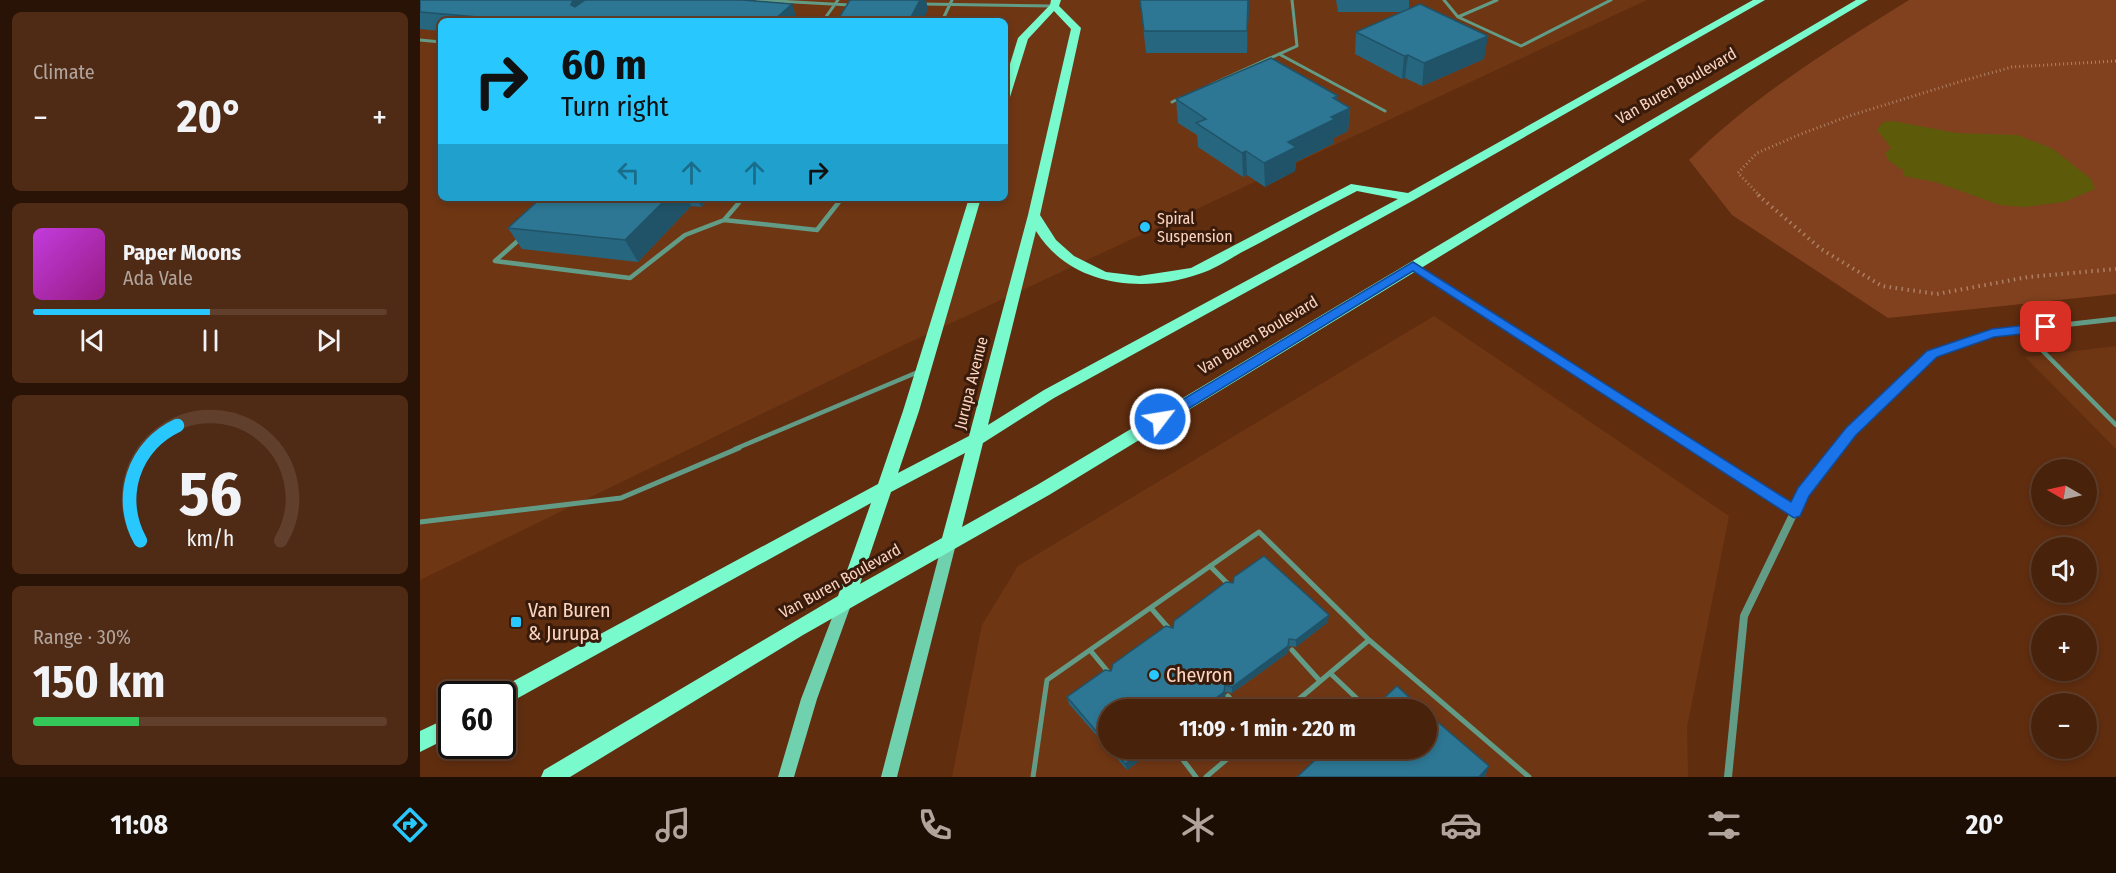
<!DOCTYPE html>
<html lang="en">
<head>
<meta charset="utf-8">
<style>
  :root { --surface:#48220b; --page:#4f2a14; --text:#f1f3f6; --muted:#b1a49d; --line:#603f2c; --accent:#28c8ff }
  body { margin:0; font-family:"Fira Sans Condensed",sans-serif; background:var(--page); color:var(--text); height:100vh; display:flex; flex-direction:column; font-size:22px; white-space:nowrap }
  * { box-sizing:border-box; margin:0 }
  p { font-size:20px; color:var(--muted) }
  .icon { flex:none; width:33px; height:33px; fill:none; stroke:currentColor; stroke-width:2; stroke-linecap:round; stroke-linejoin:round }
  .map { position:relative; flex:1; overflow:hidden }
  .panel { display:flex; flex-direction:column; gap:12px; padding:12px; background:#281306; width:420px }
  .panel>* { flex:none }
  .guide { position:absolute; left:18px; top:18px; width:570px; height:183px; border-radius:9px; box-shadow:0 3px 9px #0003,0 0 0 2px var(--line); background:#28c8ff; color:#111; overflow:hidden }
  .needle { width:39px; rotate:279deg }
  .tools { position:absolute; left:1611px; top:459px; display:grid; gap:12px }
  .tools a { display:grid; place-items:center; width:66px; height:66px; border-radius:50%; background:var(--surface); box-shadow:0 3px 9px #0003,0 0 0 2px var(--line); font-size:30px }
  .speed { position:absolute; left:18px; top:681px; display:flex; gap:12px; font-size:30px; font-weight:700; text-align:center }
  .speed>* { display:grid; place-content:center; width:78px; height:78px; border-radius:50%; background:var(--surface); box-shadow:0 3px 9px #0003,0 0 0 2px var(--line); line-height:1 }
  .speed .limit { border:3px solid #111; border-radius:9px; background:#fff; color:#111 }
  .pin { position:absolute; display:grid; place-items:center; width:51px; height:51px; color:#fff; margin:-26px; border-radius:12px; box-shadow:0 3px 9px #0006 }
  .me { position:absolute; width:66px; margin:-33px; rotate:59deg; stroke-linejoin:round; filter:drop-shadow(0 0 4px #0008) }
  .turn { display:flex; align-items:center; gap:21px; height:126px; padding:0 24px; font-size:27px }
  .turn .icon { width:78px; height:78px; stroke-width:2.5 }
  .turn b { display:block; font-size:42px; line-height:51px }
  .lanes { display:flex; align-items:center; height:57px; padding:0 24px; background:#0003; justify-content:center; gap:30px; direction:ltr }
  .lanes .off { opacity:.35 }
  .big { font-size:45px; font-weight:700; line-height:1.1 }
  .panel .widget { flex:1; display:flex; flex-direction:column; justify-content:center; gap:9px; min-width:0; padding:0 21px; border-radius:9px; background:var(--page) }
  .panel .dial { align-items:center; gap:0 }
  .dial svg { height:156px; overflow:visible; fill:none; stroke:var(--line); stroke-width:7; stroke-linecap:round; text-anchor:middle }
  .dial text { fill:var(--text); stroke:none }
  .song { display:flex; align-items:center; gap:18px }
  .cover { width:72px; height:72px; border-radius:9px; background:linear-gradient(135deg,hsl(290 70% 55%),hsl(310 70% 35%)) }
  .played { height:6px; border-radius:3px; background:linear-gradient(90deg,var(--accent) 50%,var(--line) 50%) }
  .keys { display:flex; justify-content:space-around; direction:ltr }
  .heat { display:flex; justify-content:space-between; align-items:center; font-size:33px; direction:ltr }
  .charge { height:9px; border-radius:4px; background:linear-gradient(90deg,#34c759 30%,var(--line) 0) }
  .trip { position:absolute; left:678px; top:699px; width:339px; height:60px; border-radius:30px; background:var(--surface); box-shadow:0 3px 9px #0003,0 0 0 2px var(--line); font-weight:700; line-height:60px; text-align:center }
  .tab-bar { display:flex; height:96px; justify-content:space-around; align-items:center; background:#1d0e04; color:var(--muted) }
  .tab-bar .icon { width:42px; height:42px }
  .tab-bar .current { color:var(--accent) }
  .tab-bar b { font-size:27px; color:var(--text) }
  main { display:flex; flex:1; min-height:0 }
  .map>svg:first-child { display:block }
  .built { fill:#6f3614; fill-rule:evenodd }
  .green { fill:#81411e }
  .water { fill:#5d5a0a }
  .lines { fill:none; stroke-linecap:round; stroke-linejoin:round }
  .path-far1 { stroke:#ad8066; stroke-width:3; stroke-dasharray:1 3; stroke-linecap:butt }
  .path { stroke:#ad8066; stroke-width:4; stroke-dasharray:1.5 4.5; stroke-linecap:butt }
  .lane-far2 { stroke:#629c86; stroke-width:3 }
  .lane-far1 { stroke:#629c86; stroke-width:4.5 }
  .lane { stroke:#629c86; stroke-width:5 }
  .street-far1 { stroke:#629c86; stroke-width:5 }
  .street { stroke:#629c86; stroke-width:8 }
  .secondary { fill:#70d1ae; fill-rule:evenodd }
  .primary { fill:#79facd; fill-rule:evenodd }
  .wall { fill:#27667f }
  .shaded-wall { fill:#205368 }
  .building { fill:#2d7794; stroke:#205368; stroke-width:1.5 }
  .route { fill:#1a73e8; stroke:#114b97; stroke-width:1.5 }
  .poi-dot { fill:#28c8ff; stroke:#381b0b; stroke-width:2 }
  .labels { text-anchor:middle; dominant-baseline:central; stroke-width:6; stroke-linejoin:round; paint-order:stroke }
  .street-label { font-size:16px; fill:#fcd4c0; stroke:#381b0b }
  .poi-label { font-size:16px; fill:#fcd4c0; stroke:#381b0b; text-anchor:start }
  .near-poi-label { font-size:20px; fill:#fcd4c0; stroke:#381b0b; text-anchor:start }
</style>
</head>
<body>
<main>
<section class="panel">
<div class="widget"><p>Climate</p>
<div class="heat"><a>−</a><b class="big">20°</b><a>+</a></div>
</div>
<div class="widget">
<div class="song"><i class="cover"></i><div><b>Paper Moons</b><p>Ada Vale</p></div></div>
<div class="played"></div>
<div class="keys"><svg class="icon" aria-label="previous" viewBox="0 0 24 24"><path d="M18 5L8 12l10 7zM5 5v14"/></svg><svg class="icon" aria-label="pause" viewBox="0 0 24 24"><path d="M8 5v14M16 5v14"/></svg><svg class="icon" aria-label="next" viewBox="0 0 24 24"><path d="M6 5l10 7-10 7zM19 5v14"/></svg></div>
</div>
<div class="widget dial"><svg viewBox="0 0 100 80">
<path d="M14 69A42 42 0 1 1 86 69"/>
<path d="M14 69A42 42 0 0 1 33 10" stroke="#28c8ff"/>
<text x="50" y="56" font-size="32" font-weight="700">56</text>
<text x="50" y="72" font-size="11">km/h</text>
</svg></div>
<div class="widget"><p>Range · 30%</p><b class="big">150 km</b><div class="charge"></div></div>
</section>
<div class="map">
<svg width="1696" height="777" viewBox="0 0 1696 777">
  <rect width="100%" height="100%" fill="#602d0f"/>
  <!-- built -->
  <path class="built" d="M0 0H1227L473 350 0 580ZM21 21H585V198H21Z
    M1014 316 1309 516 1267 727 1268 777H532L562 625 598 566ZM688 710H1006V748H688Z
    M1696 346V449L1605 357Z"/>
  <!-- green -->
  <path class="green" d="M1489 0H1696V294L1468 318 1312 215 1269 160C1333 96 1412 48 1489 0Z"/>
  <!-- water -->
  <path class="water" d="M1473 121 1537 133 1598 135 1633 149 1671 179 1675 189 1644 202 1605 207 1580 205 1515 182 1483 176 1484 171 1469 161 1465 153 1471 148 1457 130 1463 122Z"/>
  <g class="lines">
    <!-- path-far1 -->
    <path class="path-far1" d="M1340 196 1318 173 1337 153 1381 134 1429 116 1542 81 1592 67 1696 61"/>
    <!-- path -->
    <path class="path" d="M1338 195 1401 249 1462 286 1517 294 1608 277 1696 269"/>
    <!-- lane-far2 -->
    <path class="lane-far2" d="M337 0 430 5
      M1024 0 1038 17 1101 46 1191 0
      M502 4 634 6
      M1038 17 1077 0
      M403 21 418 0
      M522 21 532 0
      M0 40 21 42
      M859 54 965 111
      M790 85 877 46 872 0
      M752 102 760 98"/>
    <!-- lane-far1 -->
    <path class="lane-far1" d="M323 198 304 220 397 230 422 198
      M101 238 75 261 210 278 265 235 304 220
      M994 266 1277 449
      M1602 330 1696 425
      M315 449 498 372"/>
    <!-- lane -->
    <path class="lane" d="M1275 448 1374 512
      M0 522 201 498 319 448
      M790 566 809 585
      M731 608 751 631
      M670 650 689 673
      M872 650 900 681
      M910 673 949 710
      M808 696 820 710
      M866 710 949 640 1109 777
      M754 748 776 777
      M613 777 627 680 839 532 949 640
      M786 777 820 748"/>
    <!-- street-far1 -->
    <path class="street-far1" d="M1417 449 1431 431 1512 354 1572 333 1696 319"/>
    <!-- street -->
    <path class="street" d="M1308 777 1324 616 1384 492 1418 448"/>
    <!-- secondary -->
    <path class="secondary" d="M529 538 534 540 536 544 477 777H461L522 544 524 540Z
      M425 596 430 598 432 602 397 699 374 777H358L381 699 418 602 420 598Z"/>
    <!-- primary -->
    <path class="primary" d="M631 0H641L639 6 661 28 620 215 636 240 654 256 686 272 719 276 771 268 931 184 988 193 1333 0H1345L994 200 634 398 563 443 542 527 617 485 1098 198 1436 0H1448L1106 204 629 495 383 635 150 777H121L124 770 418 596 451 503 89 703 82 706V694H73L75 691 458 484 483 411 549 198H561L499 411 478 473 549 436 608 215 651 29 634 11 608 39 590 97 585 100V80L598 38 630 5ZM937 191 978 199 624 390 568 425 616 231C650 286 722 294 779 274 796 269 812 257 828 249 864 230 900 210 937 191ZM545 453 522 538 440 584 471 492Z
      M32 716V736L0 752V731Z"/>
  </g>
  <!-- wall -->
  <path class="wall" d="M0 0 378 21H21V31L0 29Z
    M720 0H829L827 53H726Z
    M916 0H989V9L1064 59 1002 86 985 78 982 79 935 54 936 32 982 12H918Z
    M918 96V101L930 108 928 131 914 138V143L876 162 875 171 845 187 827 175 823 177 778 147 777 135 758 123 756 99Z
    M121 198H290L281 207 271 206 218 262 102 249 88 228Z
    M908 622 876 647 869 646 868 653 812 693 805 692 804 699 790 710H688V748H736L707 770 649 704 647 697 691 671 753 628Z"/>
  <!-- shaded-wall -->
  <path class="shaded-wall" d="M153 0H176L161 18 151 5Z
    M500 0H506L508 9 503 21H489Z
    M828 0H829L827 53V31Z
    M372 4 378 21H353Z
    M1068 36 1064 59 1002 86 1004 63Z
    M988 55 985 78 982 79 984 56Z
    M918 96 917 114 930 108 928 131 914 138V143L876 162 875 171 845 187 844 163 913 98Z
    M826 151 827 175 823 177 822 153Z
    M247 198H267L271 206 218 262 205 240Z
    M277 198H290L281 207Z
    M909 615 908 622 876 647V640Z
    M869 639 868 653 812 693V687Z
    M805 685V692L804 699 790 710H780Z
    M726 748H736L707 770 705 764Z
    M1069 766 1065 777H1059Z"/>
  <!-- building -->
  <path class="building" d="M0 0H153L151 5 155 7 165 0H322L372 4 353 21H103L0 12Z
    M430 0H500L489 21H417Z
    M720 0H828L827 31H724Z
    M1000 4 1068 36 1004 63 988 55 984 56 936 32Z
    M851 58 918 96 913 98 930 108 911 117 915 119 868 142 876 147 844 163 826 151 822 153 776 123 786 119 756 99Z
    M121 198H247L205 240 88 228Z
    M844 556 909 615 876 640 869 639 868 646 812 687 805 685 804 692 780 710H688V745L647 697 685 670 691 671 693 664 746 626 753 628 754 621 806 582 813 583 814 577Z
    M977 686 1003 710H951Z
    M1006 712 1069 766 1059 777H877L908 748H1006Z
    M692 748H726L705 764Z"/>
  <!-- route -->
  <path class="route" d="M993 262 1371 502 1378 488 1426 428 1507 351 1572 329 1626 323 1632 327 1626 331 1574 337 1517 357 1436 435 1389 496 1380 516 1374 518 993 271 745 423H735L733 419 735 416Z"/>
  <!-- markers -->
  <g class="poi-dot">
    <circle cx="725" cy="227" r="6"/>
    <rect x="90" y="616" width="12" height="12" rx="3"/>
    <circle cx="734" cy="675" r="6"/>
  </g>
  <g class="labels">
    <!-- street labels -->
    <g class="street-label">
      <text transform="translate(1256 86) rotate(-30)">Van Buren Boulevard</text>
      <text transform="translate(838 335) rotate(-31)">Van Buren Boulevard</text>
      <text transform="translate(551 383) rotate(-76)">Jurupa Avenue</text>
      <text transform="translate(420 581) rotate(-29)">Van Buren Boulevard</text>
    </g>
    <!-- poi labels -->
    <g class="poi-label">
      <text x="737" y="218">Spiral<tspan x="737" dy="18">Suspension</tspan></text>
    </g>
    <!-- near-poi labels -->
    <g class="near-poi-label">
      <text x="108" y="610">Van Buren<tspan x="108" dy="23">&amp; Jurupa</tspan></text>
      <text x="746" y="675">Chevron</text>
    </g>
  </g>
</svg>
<div class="tools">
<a><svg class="needle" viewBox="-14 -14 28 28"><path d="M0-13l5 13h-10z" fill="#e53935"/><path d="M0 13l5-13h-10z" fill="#b1a49d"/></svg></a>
<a><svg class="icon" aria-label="sound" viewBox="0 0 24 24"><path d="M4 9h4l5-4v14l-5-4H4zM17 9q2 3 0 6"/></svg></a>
<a>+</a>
<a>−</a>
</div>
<div class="speed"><div class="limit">60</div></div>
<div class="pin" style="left:1626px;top:327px;background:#d93025"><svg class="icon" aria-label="arrive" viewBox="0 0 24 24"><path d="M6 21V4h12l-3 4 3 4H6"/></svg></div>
<svg class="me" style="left:740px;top:419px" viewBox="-20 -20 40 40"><circle r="17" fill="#1a73e8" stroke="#fff" stroke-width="3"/><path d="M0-11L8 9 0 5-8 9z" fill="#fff"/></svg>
<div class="trip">11:09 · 1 min · 220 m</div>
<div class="guide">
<div class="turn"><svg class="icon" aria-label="right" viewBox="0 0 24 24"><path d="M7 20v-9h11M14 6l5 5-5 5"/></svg><div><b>60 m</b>Turn right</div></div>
<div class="lanes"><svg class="icon off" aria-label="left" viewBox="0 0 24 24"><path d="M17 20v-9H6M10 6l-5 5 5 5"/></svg><svg class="icon off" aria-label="ahead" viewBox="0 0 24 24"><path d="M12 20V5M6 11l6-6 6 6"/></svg><svg class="icon off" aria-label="ahead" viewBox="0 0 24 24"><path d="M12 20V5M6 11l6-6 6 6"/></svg><svg class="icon" aria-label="right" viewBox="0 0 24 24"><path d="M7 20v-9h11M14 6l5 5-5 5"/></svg></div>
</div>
</div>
</main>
<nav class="tab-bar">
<b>11:08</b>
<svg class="icon current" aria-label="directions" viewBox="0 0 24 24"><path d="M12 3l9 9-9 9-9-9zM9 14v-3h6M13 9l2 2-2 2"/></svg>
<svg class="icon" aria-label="music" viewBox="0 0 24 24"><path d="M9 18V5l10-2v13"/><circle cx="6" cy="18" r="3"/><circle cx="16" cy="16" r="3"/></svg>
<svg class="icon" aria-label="phone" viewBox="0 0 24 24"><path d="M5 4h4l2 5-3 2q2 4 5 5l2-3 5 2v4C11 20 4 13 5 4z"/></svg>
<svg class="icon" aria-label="climate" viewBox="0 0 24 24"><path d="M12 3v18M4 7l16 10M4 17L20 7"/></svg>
<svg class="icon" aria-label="car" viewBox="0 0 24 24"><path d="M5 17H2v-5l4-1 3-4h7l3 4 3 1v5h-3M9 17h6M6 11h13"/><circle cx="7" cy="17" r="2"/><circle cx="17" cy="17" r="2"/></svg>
<svg class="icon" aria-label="filters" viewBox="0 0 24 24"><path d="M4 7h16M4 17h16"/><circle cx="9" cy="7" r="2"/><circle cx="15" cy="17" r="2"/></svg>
<b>20°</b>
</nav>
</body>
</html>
